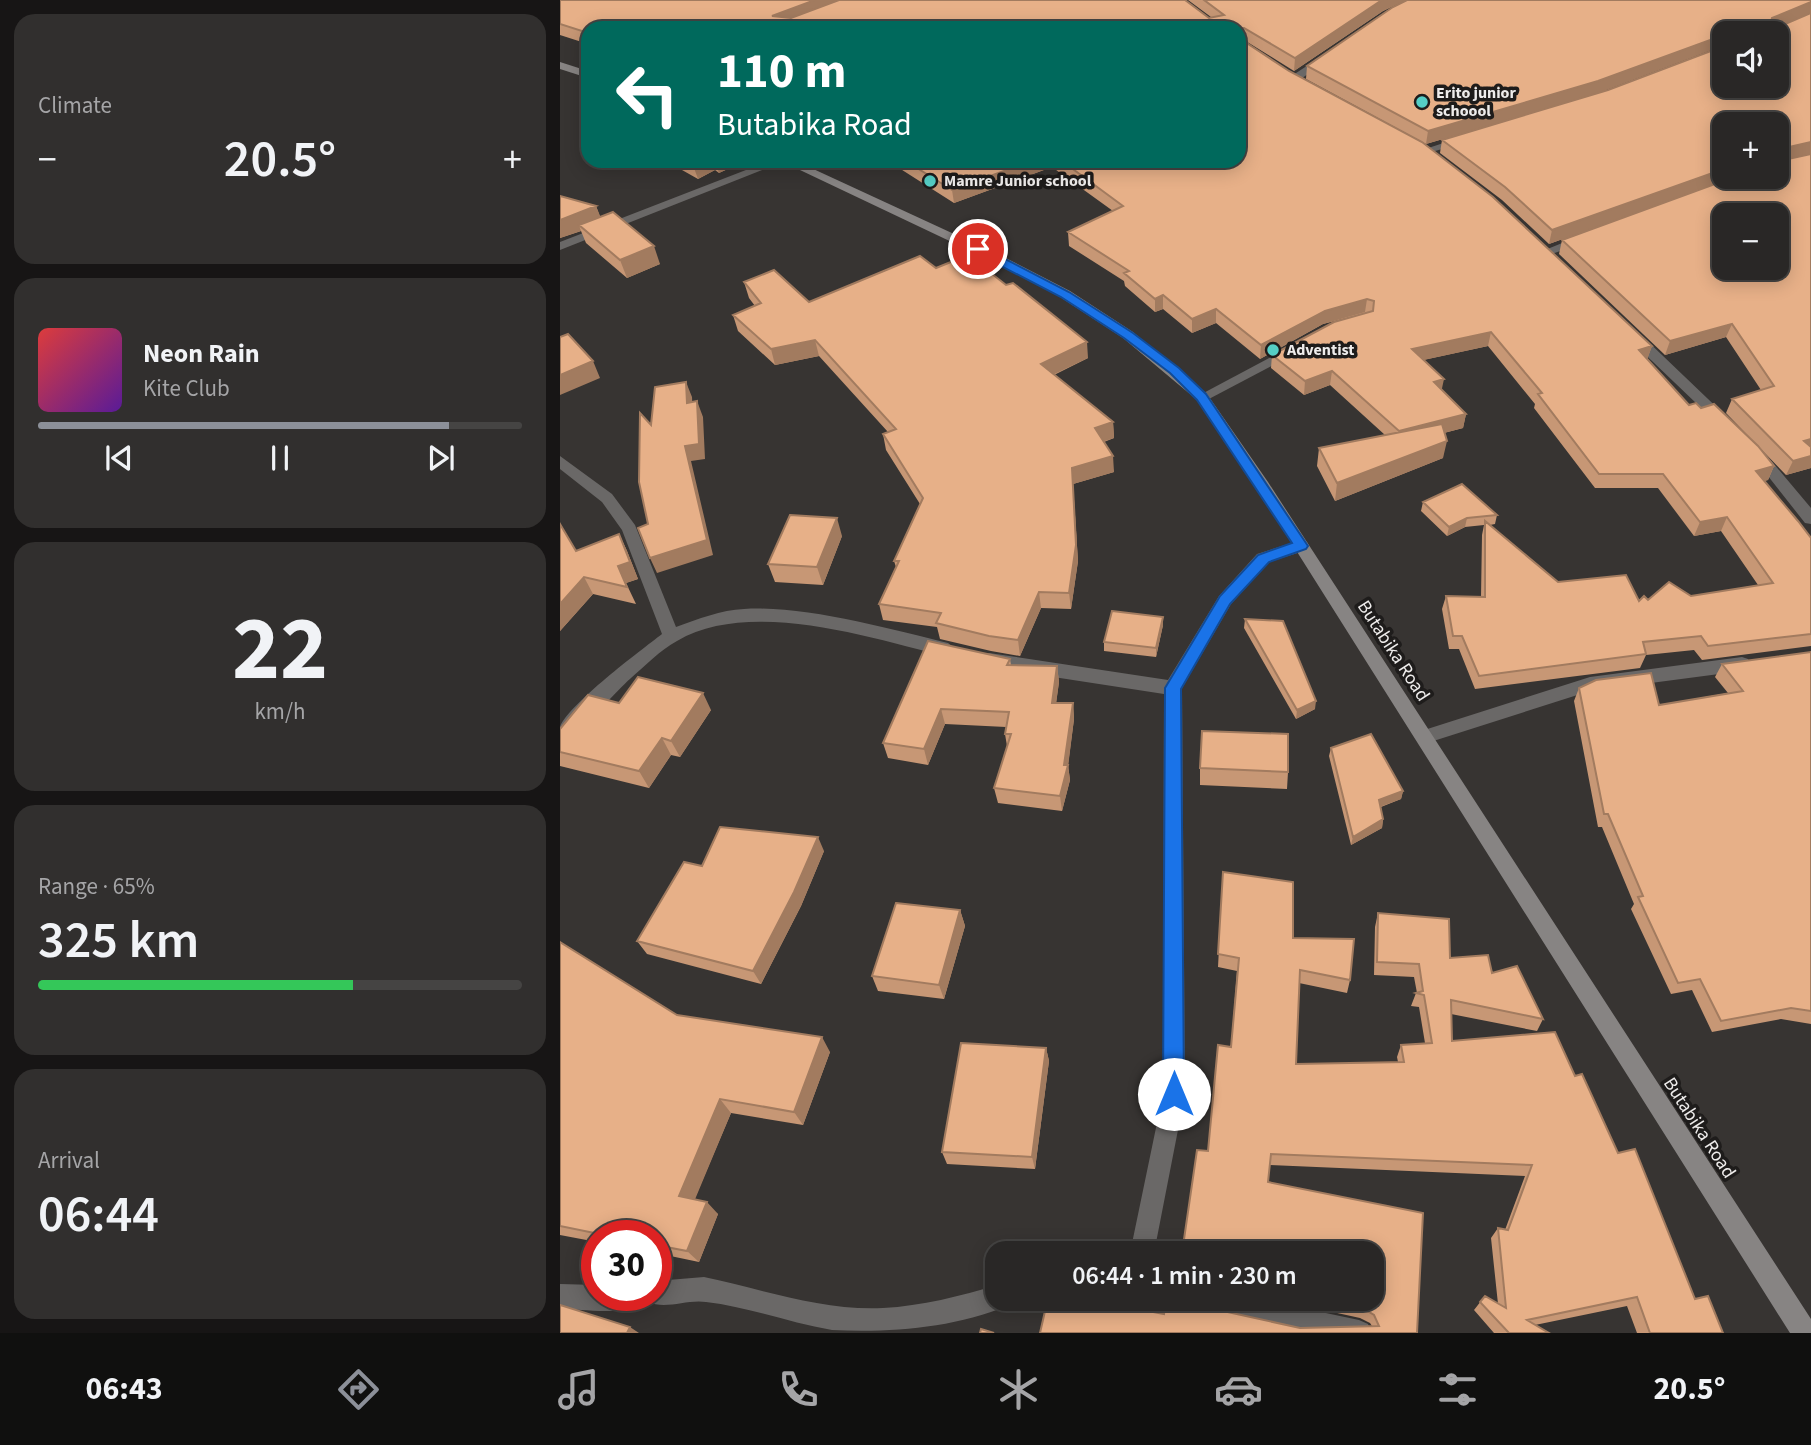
<!DOCTYPE html>
<html lang="en">
<head>
<meta charset="utf-8">
<style>
  :root { --surface:#292726; --page:#312f2e; --text:#f1f3f6; --muted:#a5a5a7; --line:#454443; --accent:#8c9099 }
  body { margin:0; font-family:"Source Sans 3",sans-serif; background:var(--page); color:var(--text); height:100vh; display:flex; flex-direction:column; font-size:26px; white-space:nowrap }
  * { box-sizing:border-box; margin:0 }
  p { font-size:23px; color:var(--muted) }
  .icon { flex:none; width:38px; height:38px; fill:none; stroke:currentColor; stroke-width:2; stroke-linecap:round; stroke-linejoin:round }
  .map { position:relative; flex:1; overflow:hidden }
  .side { display:flex; flex-direction:column; gap:14px; padding:14px; background:#171515; width:560px }
  .side>* { flex:none }
  .banner { position:absolute; left:21px; top:21px; width:665px; height:147px; border-radius:21px; box-shadow:0 4px 18px #0003,0 0 0 2px var(--line); background:#00695c; color:#fff; overflow:hidden }
  .buttons { position:absolute; left:1152px; top:21px; display:grid; gap:14px }
  .buttons a { display:grid; place-items:center; width:77px; height:77px; border-radius:14px; background:var(--surface); box-shadow:0 4px 18px #0003,0 0 0 2px var(--line); font-size:35px }
  .speed { position:absolute; left:21px; top:1220px; display:flex; gap:14px; font-size:35px; font-weight:700; text-align:center }
  .speed>* { display:grid; place-content:center; width:91px; height:91px; border-radius:50%; background:var(--surface); box-shadow:0 4px 18px #0003,0 0 0 2px var(--line); line-height:1 }
  .speed .limit { border:10px solid #d22; background:#fff; color:#111 }
  .pin { position:absolute; display:grid; place-items:center; width:60px; height:60px; color:#fff; margin:-30px; border:4px solid #fff; border-radius:50%; box-shadow:0 2px 7px #0007 }
  .me { position:absolute; width:77px; margin:-38px; rotate:0deg; stroke-linejoin:round; filter:drop-shadow(0 0 5px #0008) }
  .turn { display:flex; align-items:center; gap:24px; height:147px; padding:0 21px; font-size:32px }
  .turn .icon { width:91px; height:91px; stroke-width:2.5 }
  .turn b { display:block; font-size:49px; line-height:60px }
  .big { font-size:52px; font-weight:600; line-height:1.1 }
  .side .tile { flex:1; display:flex; flex-direction:column; justify-content:center; gap:10px; min-width:0; padding:0 24px; border-radius:21px; background:var(--page) }
  .side .dial { align-items:center; gap:0 }
  .dial b { font-size:91px; line-height:1 }
  .song { display:flex; align-items:center; gap:21px }
  .cover { width:84px; height:84px; border-radius:10px; background:linear-gradient(135deg,hsl(0 70% 55%),hsl(270 70% 35%)) }
  .played { height:7px; border-radius:4px; background:linear-gradient(90deg,var(--accent) 85%,var(--line) 85%) }
  .keys { display:flex; justify-content:space-around; direction:ltr }
  .heat { display:flex; justify-content:space-between; align-items:center; font-size:38px; direction:ltr }
  .charge { height:10px; border-radius:5px; background:linear-gradient(90deg,#34c759 65%,var(--line) 0) }
  .trip { position:absolute; left:425px; top:1241px; width:399px; height:70px; border-radius:21px; background:var(--surface); box-shadow:0 4px 18px #0003,0 0 0 2px var(--line); font-weight:600; line-height:70px; text-align:center }
  .menu { display:flex; height:112px; justify-content:space-around; align-items:center; background:#10100f; color:var(--muted) }
  .menu .icon { width:49px; height:49px }
  .menu .active { color:var(--accent) }
  .menu b { font-size:32px; color:var(--text) }
  main { display:flex; flex:1; min-height:0 }
  .map>svg:first-child { display:block }
  .lines { fill:none; stroke-linecap:round; stroke-linejoin:round }
  .lane { fill:#6a6867; fill-rule:evenodd }
  .street { fill:#6a6867; fill-rule:evenodd }
  .secondary { fill:#878483; fill-rule:evenodd }
  .wall { fill:#c79775 }
  .shaded-wall { fill:#a27b5f }
  .building { fill:#e7b088; stroke:#a27b5f; stroke-width:2; fill-rule:evenodd }
  .route { fill:#1a73e8; stroke:#114b97; stroke-width:2 }
  .poi-dot { fill:#55cec5; stroke:#1e1c1b; stroke-width:2.5 }
  .labels { text-anchor:middle; dominant-baseline:central; stroke-width:7; stroke-linejoin:round; paint-order:stroke }
  .far-poi-label { font-size:16px; font-weight:bold; fill:#eeeceb; stroke:#1e1c1b; text-anchor:start }
  .street-label { font-size:19px; fill:#eeeceb; stroke:#1e1c1b }
</style>
</head>
<body>
<main>
<section class="side">
<div class="tile"><p>Climate</p>
<div class="heat"><a>−</a><b class="big">20.5°</b><a>+</a></div>
</div>
<div class="tile">
<div class="song"><i class="cover"></i><div><b>Neon Rain</b><p>Kite Club</p></div></div>
<div class="played"></div>
<div class="keys"><svg class="icon" aria-label="previous" viewBox="0 0 24 24"><path d="M18 5L8 12l10 7zM5 5v14"/></svg><svg class="icon" aria-label="pause" viewBox="0 0 24 24"><path d="M8 5v14M16 5v14"/></svg><svg class="icon" aria-label="next" viewBox="0 0 24 24"><path d="M6 5l10 7-10 7zM19 5v14"/></svg></div>
</div>
<div class="tile dial"><b>22</b><p>km/h</p></div>
<div class="tile"><p>Range · 65%</p><b class="big">325 km</b><div class="charge"></div></div>
<div class="tile"><p>Arrival</p><b class="big">06:44</b></div>
</section>
<div class="map">
<svg width="1251" height="1333" viewBox="0 0 1251 1333">
  <rect width="100%" height="100%" fill="#373432"/>
  <g class="lines">
    <!-- lane -->
    <path class="lane" d="M730 347 736 351 734 354 647 400H637L636 397Z"/>
    <!-- street -->
    <path class="street" d="M765 54 770 57 769 59 738 81H730V77Z
      M902 137 908 140 906 142 865 154 859 151Z
      M209 161H225L0 250V242Z
      M1022 235 1026 236V242L986 256 980 252Z
      M1074 332 1079 333 1170 420V426H1160L1069 339 1067 336Z
      M1198 449 1203 451 1251 508V524L1245 523 1193 457 1191 454Z
      M0 456 52 494 75 525 116 627C138 619 161 610 184 609 244 605 329 629 388 643L397 650 388 657C311 638 190 598 117 641 100 650 85 666 71 678 58 689 6 747 0 749 0 743 0 733 0 727 9 704 80 651 102 634L62 530 42 502 0 469Z
      M741 540 747 542 749 546 747 550 709 562 671 604 622 688 625 1094 594 1253H570L603 1094 604 694 429 667 423 665 420 660 423 655 429 653 608 680 659 596 697 554Z
      M1182 657 1188 659 1191 664 1188 669 1182 671 1030 691 864 744 858 742 855 737 858 732 1030 677Z
      M144 1277C201 1289 263 1311 323 1308 362 1306 400 1296 438 1285V1298H450L447 1306C394 1328 329 1333 272 1330 230 1323 189 1307 146 1302 127 1299 106 1310 88 1302 70 1316 23 1310 0 1308V1284L37 1285V1295H96V1281Z
      M619 1298H694L799 1320 808 1324 812 1333H738L631 1310 622 1307Z"/>
    <!-- secondary -->
    <path class="secondary" d="M0 62 28 71V78L0 69Z
      M221 161H236L446 258 510 291 573 332 647 394 708 482 1251 1319V1333H1230L698 490 637 400 563 338 500 297 438 264Z"/>
  </g>
  <!-- wall -->
  <path class="wall" d="M0 0 649 18 651 17 628 0H846L823 11 734 71 684 40 1092 346 1087 359 1129 405 1141 408 1214 466 1208 480 1204 481 1251 538V646L1142 660 1134 650 1086 655 1080 668 915 689 899 649H889L882 609 886 596 921 597 922 535 924 525 905 527 887 536 861 511 863 502 937 515 935 524 930 525 998 582 1079 601 1131 596 1198 585 1161 531 1134 536 1098 488H1035L974 408 975 404 928 346 863 360 882 390 906 414 903 428 884 433 883 458 775 501 757 466 759 448 825 435 770 385 744 395 711 368 712 355 806 313 763 324 700 359 656 323 632 333 603 309 595 312 565 286 564 281 509 246 508 232 553 211 492 167 394 203 328 161H679V28H28V44L0 35Z
    M1251 13 1222 25 1251 13V468L1226 475 1166 413 1172 399 1201 390 1166 337 1105 355 999 254 1002 240 1216 177V124H1164L1173 177 989 244 942 200 880 153 882 140 1048 90 1216 33H1164V45L1035 94 866 144 746 79 747 66Z
    M106 161H185L159 173 155 170 138 179Z
    M0 196 36 206 40 217 100 264 67 278 26 243 21 231 0 238Z
    M376 268 528 358 494 375 553 422 554 438 544 442 554 472 513 484 518 561 511 609 481 608 460 656 431 651 380 639 377 627 323 620 319 604 336 567 334 561 360 504 326 450 323 434 328 432 259 356 215 365 178 331 173 315 195 306 189 298 184 282 249 302Z
    M0 524 16 551 59 534 67 551 78 579 66 583 76 604 33 594 0 631Z
    M282 536 263 585 215 582 208 564Z
    M685 619 755 709 736 719 684 628Z
    M603 625 596 657 544 651V642Z
    M1251 652V1024L1221 1019 1152 1032 1132 990 1111 994 1071 909 1074 904 1042 827H1038L1014 701 1019 688 1099 705 1168 693 1155 677 1162 664Z
    M450 659 451 665 497 666 499 682 496 703H513L514 719 508 765 510 780 502 811 438 803 434 788 447 746 445 734 446 727 385 724 368 765 328 758 323 743Z
    M59 703 151 710 120 757 111 755 89 788 0 766V729Z
    M771 748 843 791 841 799 821 807 823 819 822 828 791 845 769 756Z
    M640 768 728 772 727 789 640 785Z
    M264 851 241 906 201 984 87 954 77 941 142 866Z
    M663 872 733 938 790 980 787 993 739 983 736 1064 838 1062 837 1057 841 1045 865 1043 859 1007 851 1006 856 993H857L854 977 814 975 815 927 818 913 890 958 932 973 983 1019 977 1031 891 1014 892 1041 1015 1076 1058 1153 1135 1299 1163 1333H1077L1067 1306 975 1325 989 1333H934L914 1310 925 1296 938 1304 931 1238 938 1228 945 1230 965 1176 710 1165 708 1182 857 1333H480L604 1314 621 1301 631 1304 740 1328 812 1326 810 1323 800 1318 709 1298H812L648 1151 671 1047 677 971 658 967Z
    M400 910 405 926 384 999 318 991 312 976Z
    M0 942 117 1015 270 1052 243 1125 171 1113 134 1200 158 1214 139 1262 96 1253V1236H37V1242L0 1235Z
    M486 1048 489 1061 475 1169 387 1164 382 1152Z"/>
  <!-- shaded-wall -->
  <path class="shaded-wall" d="M255 0H290L217 28 212 16Z
    M822 0H846L823 11 734 71 735 58Z
    M1251 2V13L1208 31 1212 18Z
    M1164 35V45L1035 94 866 144 868 131Z
    M1251 142V154L1216 162 1220 149Z
    M143 161H152L155 170 138 179 133 165Z
    M155 161H185L159 173Z
    M471 161H492V167L394 203 392 190Z
    M1164 169V177H1173L989 244 992 230Z
    M36 206 43 223 19 225 21 231 0 238V220Z
    M94 246 100 264 67 278 60 260Z
    M603 295V309L595 312V299Z
    M807 299 805 312 763 324 700 359 701 345 765 311Z
    M656 309V323L632 333V319Z
    M1172 324 1166 337 1105 355 1110 341Z
    M931 332 928 346 850 363 852 349Z
    M255 340 259 356 215 365 211 349Z
    M527 342 528 358 482 380 481 364Z
    M1092 346 1087 360 1079 350Z
    M33 361 40 378 0 395V375Z
    M772 371 770 385 744 395 745 381Z
    M884 379 881 393 874 382Z
    M126 382 132 397 133 418 127 403Z
    M137 401 143 417 145 459 131 461 153 555 97 573 90 558Z
    M906 414 903 428 837 445 839 431Z
    M553 422 554 438 536 444 535 428Z
    M1251 439V451L1244 441Z
    M887 441 883 458 775 501 777 483Z
    M553 456 554 472 513 484 518 561 511 609 509 593 512 468Z
    M1251 456V468L1226 475 1233 461Z
    M1214 466 1208 480 1189 485 1196 471Z
    M1167 517 1161 531 1134 536 1140 522Z
    M277 518 282 536 263 585 257 567Z
    M907 518 905 527 887 536 889 527Z
    M59 534 67 551 78 579 66 583 76 604 58 566Z
    M24 577 33 594 0 631V604Z
    M479 592 481 608 460 656 458 640Z
    M603 617V625L596 657V648Z
    M497 666 499 682 494 719 492 703Z
    M143 693 151 710 120 757 111 741Z
    M756 701 755 709 736 719 737 710Z
    M513 703 514 719 508 767V765L510 780 502 811 500 796Z
    M381 709 385 724 368 765 364 749Z
    M102 738 111 755 89 788 79 771Z
    M843 791 841 799 817 808 819 800Z
    M823 819 822 828 791 845 793 837Z
    M258 837 264 851 241 906 201 984 193 971Z
    M400 910 405 926 384 999 379 985Z
    M262 1037 270 1052 243 1125 234 1112Z
    M486 1048 489 1061 475 1169 472 1157Z
    M160 1099 171 1113 131 1209 119 1196Z
    M147 1202 158 1214 139 1262 127 1251Z
    M70 1327 79 1333H67Z"/>
  <!-- building -->
  <path class="building" d="M0 0H255L212 16 231 18 279 0H625L649 18 664 15 644 0H822L735 58 684 28H28V33L0 24Z
    M847 0H1251V2L1212 18 1211 22 1223 25 1251 13V142L1220 149 1219 161 1251 154V439L1244 441 1251 447V456L1233 461 1172 399 1214 386 1172 324 1110 341 1002 240 1174 177H1216V124H1164V169L992 230 945 187 882 140 1048 90 1164 46V86H1216V33H1164V35L1038 81 868 131 747 66 833 7ZM1164 215H1216V268H1164Z
    M679 38 729 71 862 142 933 197 1092 346 1079 350 1129 405 1136 403 1141 408 1154 404 1198 446 1214 466 1196 471 1238 521 1251 538V634L1148 646 1141 636 1083 642 1086 654 919 676 902 636H893L886 596 925 597V521L998 582 1066 575 1079 601 1084 596 1088 600 1109 582 1131 596 1213 583 1167 517 1140 522 1103 474H1039L978 394 982 393 931 332 852 349 884 379 874 382 906 414 839 431 772 371 745 381 712 355 774 322 813 311 814 301 807 299 765 311 701 345 656 309 632 319 603 295 595 299 564 273 569 271 508 232 563 206 502 161H679Z
    M125 161H143L133 165Z
    M346 161H471L392 190Z
    M0 196 36 206 0 220Z
    M53 212 94 246 60 260 19 225Z
    M408 255 446 285 453 283 527 342 481 364 553 422 535 428 553 456 512 468 516 545 509 593 479 592 458 640 429 636 376 623 381 613 319 604 339 561H334L363 498 323 434 336 429 255 340 211 349 173 315 201 303 184 282 214 270 249 302 360 256 376 268Z
    M8 334 33 361 0 375V337Z
    M126 382 127 403 137 401 139 444 125 446 147 540 90 558 78 528 88 524 79 482 80 413 91 425 95 387Z
    M882 424 887 441 777 483 759 448Z
    M902 484 937 515 907 518 889 527 863 502Z
    M230 515 277 518 257 567 208 564Z
    M0 524 16 551 59 534 70 562 58 566 67 587 24 577 0 604Z
    M552 611 603 617 596 648 544 642Z
    M685 619 723 621 756 701 737 710Z
    M368 641 450 659 447 665 497 666 492 703H513L504 765H508L500 796 434 788 451 734H445L449 712 381 709 364 749 323 743Z
    M1251 652V1011L1231 1008 1161 1021 1140 979 1118 983 1078 897 1083 896 1048 814H1044L1019 688 1036 680 1091 673 1099 705 1183 691 1162 664Z
    M78 677 143 693 111 741 102 738 79 771 0 752V729L28 695 59 703Z
    M642 731 728 734V772L640 768Z
    M811 734 843 791 819 800 823 819 793 837 771 748Z
    M160 827 258 837 234 892 193 971 77 941 124 862 142 866Z
    M663 872 733 882V938L794 939 790 980 740 970 736 1064 844 1062 841 1045 872 1043 864 995 856 993 863 991 859 964 817 962 818 913 889 919 890 958 928 955 932 973 957 966 983 1019 891 1000 892 1041 995 1032 1015 1076 1022 1074 1058 1153 1075 1149 1135 1299 1148 1296 1163 1333H1090L1077 1297 967 1320 989 1333H949L920 1302 925 1296 946 1308 938 1228 948 1230 972 1165 711 1154 708 1182 863 1213 857 1333H480L488 1298H520L604 1314 605 1305 614 1307 615 1298H620L621 1301 631 1304 740 1328 819 1326 814 1315 804 1309 752 1298H812V1253H622L637 1150 648 1151 658 1045 671 1047 679 958 658 954Z
    M336 903 400 910 379 985 312 976Z
    M0 942 117 1015 262 1037 234 1112 160 1099 119 1196 147 1202 127 1251 96 1245V1236H49L0 1226Z
    M401 1043 486 1048 472 1157 382 1152Z
    M0 1305 70 1327 67 1333H0Z
    M421 1329 434 1333H420Z"/>
  <!-- route -->
  <path class="route" d="M414 247H422L509 292 573 333 619 368 646 394 748 546 746 549 709 562 670 604 621 689 624 1094 621 1101 614 1104 606 1101 603 1094 605 688 660 596 698 555 732 543 637 400 610 373 564 338 501 297 414 252Z"/>
  <!-- markers -->
  <g class="poi-dot">
    <circle cx="862" cy="102" r="7"/>
    <circle cx="370" cy="181" r="7"/>
    <circle cx="713" cy="350" r="7"/>
  </g>
  <g class="labels">
    <!-- far-poi labels -->
    <g class="far-poi-label">
      <text x="876" y="93">Erito junior<tspan x="876" dy="18">schoool</tspan></text>
      <text x="384" y="181">Mamre Junior school</text>
      <text x="727" y="350">Adventist</text>
    </g>
    <!-- street labels -->
    <g class="street-label">
      <text transform="translate(833 651) rotate(57)">Butabika Road</text>
      <text transform="translate(1139 1128) rotate(57)">Butabika Road</text>
    </g>
  </g>
</svg>
<div class="buttons">
<a><svg class="icon" aria-label="sound" viewBox="0 0 24 24"><path d="M4 9h4l5-4v14l-5-4H4zM17 9q2 3 0 6"/></svg></a>
<a>+</a>
<a>−</a>
</div>
<div class="speed"><div class="limit">30</div></div>
<div class="pin" style="left:418px;top:249px;background:#d93025"><svg class="icon" aria-label="arrive" viewBox="0 0 24 24"><path d="M6 21V4h12l-3 4 3 4H6"/></svg></div>
<svg class="me" style="left:614px;top:1094px" viewBox="-20 -20 40 40"><circle r="19" fill="#fff"/><path d="M0-13L10 11 0 6-10 11z" fill="#1a73e8"/></svg>
<div class="trip">06:44 · 1 min · 230 m</div>
<div class="banner">
<div class="turn"><svg class="icon" aria-label="left" viewBox="0 0 24 24"><path d="M17 20v-9H6M10 6l-5 5 5 5"/></svg><div><b>110 m</b>Butabika Road</div></div>
</div>
</div>
</main>
<nav class="menu">
<b>06:43</b>
<svg class="icon active" aria-label="directions" viewBox="0 0 24 24"><path d="M12 3l9 9-9 9-9-9zM9 14v-3h6M13 9l2 2-2 2"/></svg>
<svg class="icon" aria-label="music" viewBox="0 0 24 24"><path d="M9 18V5l10-2v13"/><circle cx="6" cy="18" r="3"/><circle cx="16" cy="16" r="3"/></svg>
<svg class="icon" aria-label="phone" viewBox="0 0 24 24"><path d="M5 4h4l2 5-3 2q2 4 5 5l2-3 5 2v4C11 20 4 13 5 4z"/></svg>
<svg class="icon" aria-label="climate" viewBox="0 0 24 24"><path d="M12 3v18M4 7l16 10M4 17L20 7"/></svg>
<svg class="icon" aria-label="car" viewBox="0 0 24 24"><path d="M5 17H2v-5l4-1 3-4h7l3 4 3 1v5h-3M9 17h6M6 11h13"/><circle cx="7" cy="17" r="2"/><circle cx="17" cy="17" r="2"/></svg>
<svg class="icon" aria-label="filters" viewBox="0 0 24 24"><path d="M4 7h16M4 17h16"/><circle cx="9" cy="7" r="2"/><circle cx="15" cy="17" r="2"/></svg>
<b>20.5°</b>
</nav>
</body>
</html>
